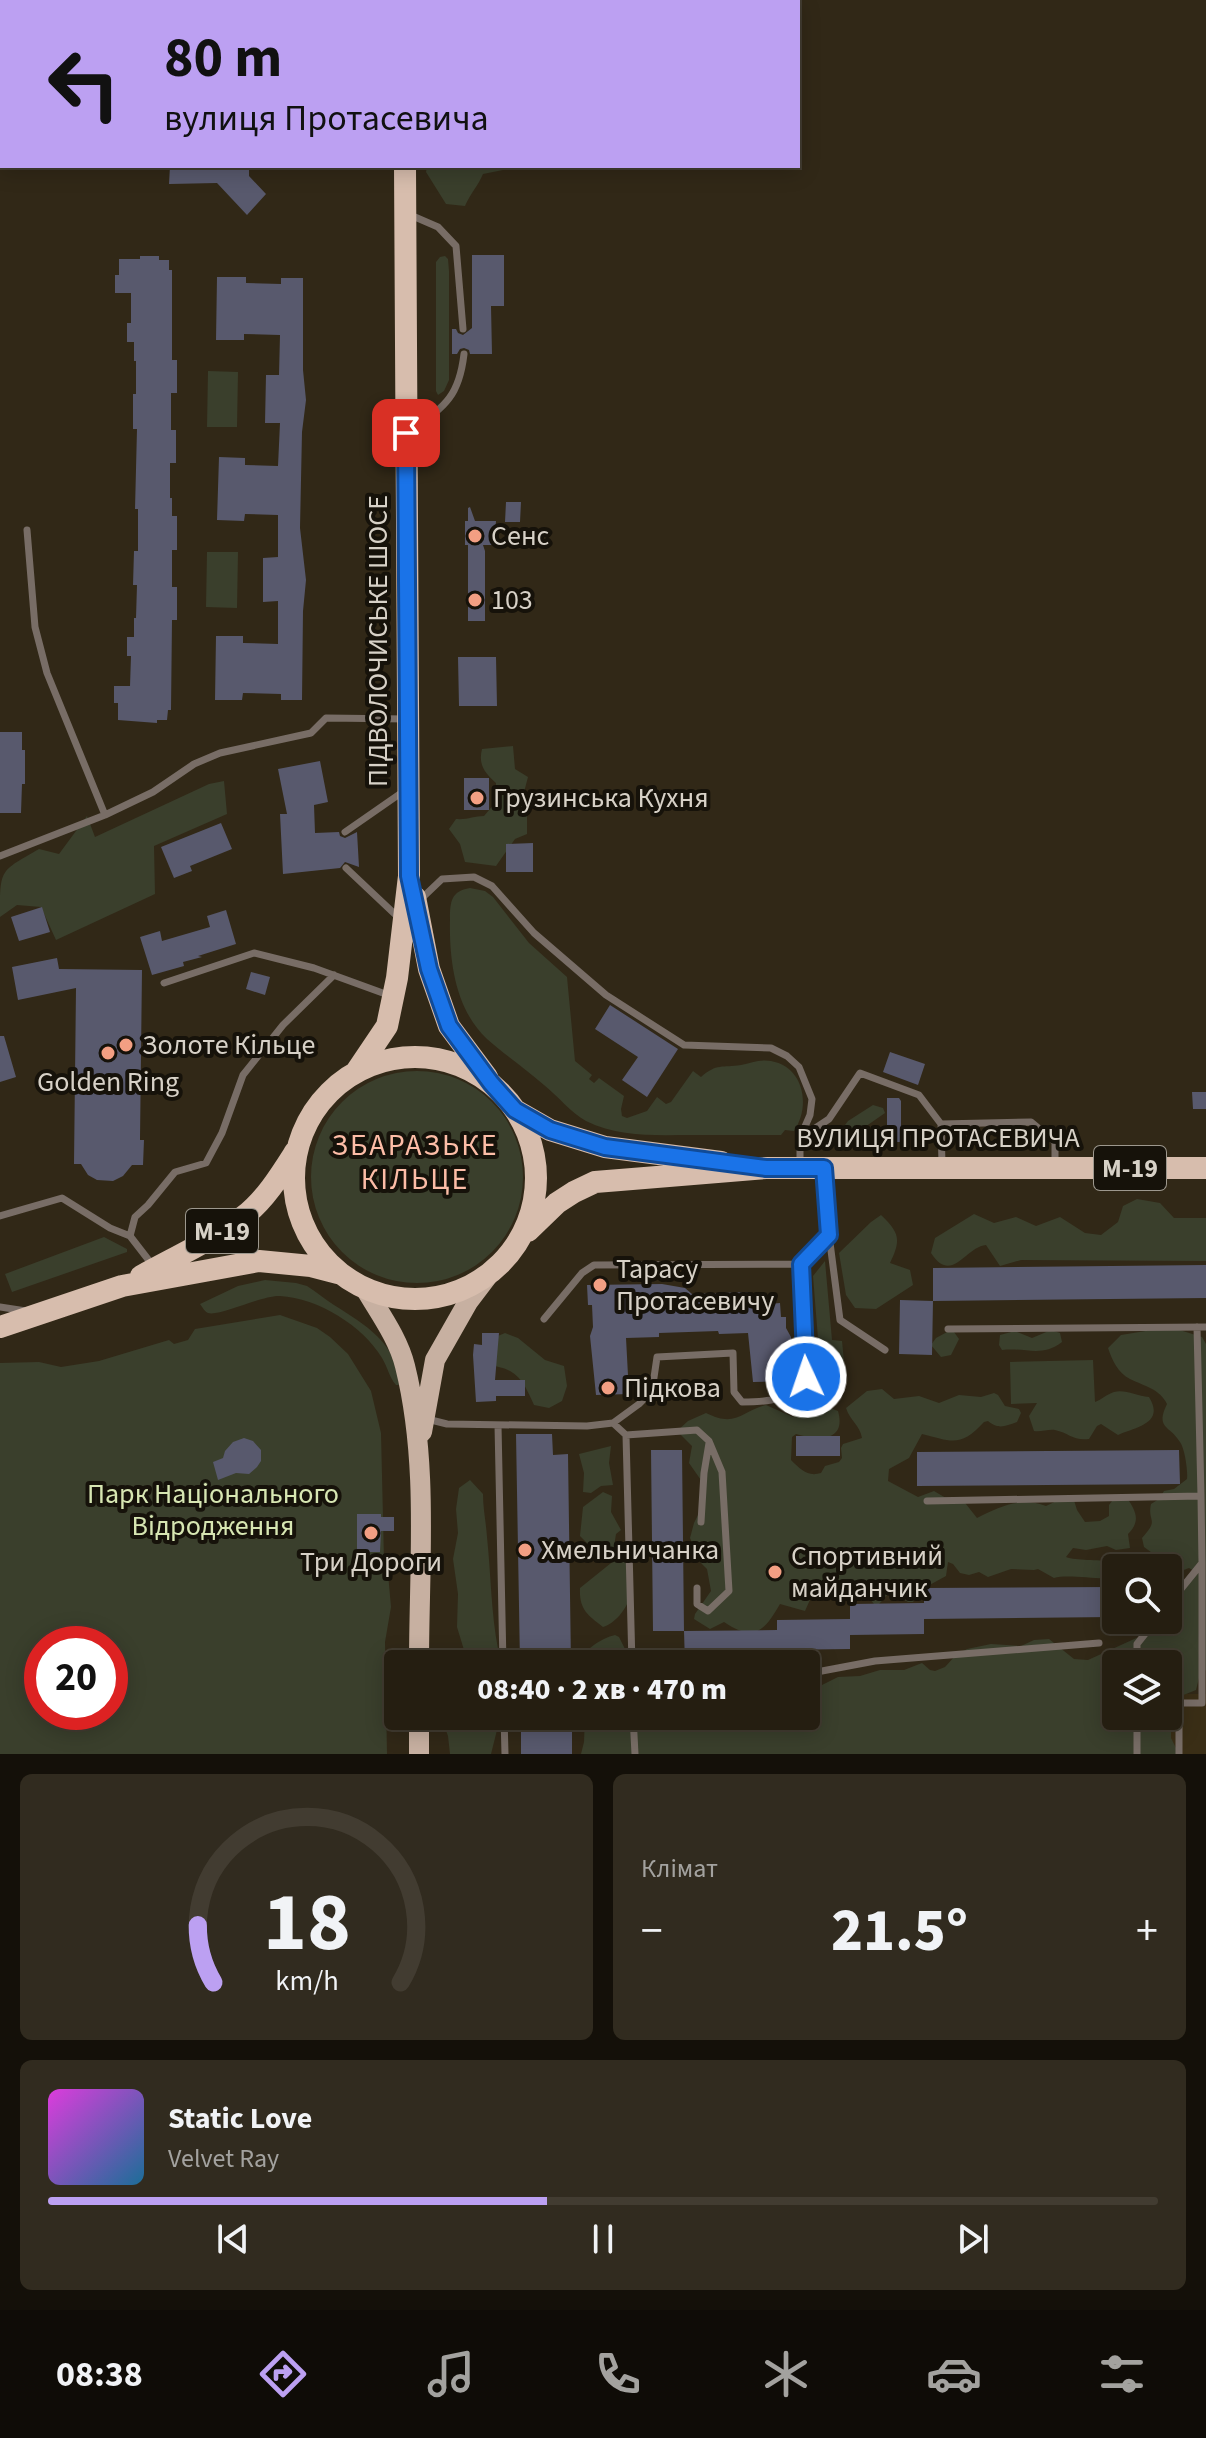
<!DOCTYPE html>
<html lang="uk">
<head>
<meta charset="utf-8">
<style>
  :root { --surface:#251e11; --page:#312b1f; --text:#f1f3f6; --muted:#a3a29f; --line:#423c31; --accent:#bca0f2 }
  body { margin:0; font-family:"Source Sans 3",sans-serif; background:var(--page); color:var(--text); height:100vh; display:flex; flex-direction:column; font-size:30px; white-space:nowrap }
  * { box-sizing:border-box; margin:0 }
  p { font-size:26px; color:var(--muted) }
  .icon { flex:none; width:44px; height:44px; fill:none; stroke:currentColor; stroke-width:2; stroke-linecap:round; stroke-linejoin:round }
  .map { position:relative; height:1754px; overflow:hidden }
  .details { display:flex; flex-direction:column; gap:20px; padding:20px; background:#141009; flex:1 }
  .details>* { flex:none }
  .guide { position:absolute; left:0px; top:0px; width:800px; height:168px; box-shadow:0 4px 20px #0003,0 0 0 2px var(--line); background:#bca0f2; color:#111; overflow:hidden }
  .fabs { position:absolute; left:1102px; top:1554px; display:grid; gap:16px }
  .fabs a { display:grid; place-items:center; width:80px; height:80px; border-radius:8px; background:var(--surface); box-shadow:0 4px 20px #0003,0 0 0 2px var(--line); font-size:40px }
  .speed { position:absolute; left:24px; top:1626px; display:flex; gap:16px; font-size:40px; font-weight:700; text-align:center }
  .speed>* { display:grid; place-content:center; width:104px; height:104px; border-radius:50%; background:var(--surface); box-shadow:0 4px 20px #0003,0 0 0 2px var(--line); line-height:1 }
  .speed .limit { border:12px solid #d22; background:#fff; color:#111 }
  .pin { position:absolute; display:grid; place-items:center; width:68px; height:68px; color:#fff; margin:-34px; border-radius:16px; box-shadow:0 4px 12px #0006 }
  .me { position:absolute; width:88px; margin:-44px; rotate:357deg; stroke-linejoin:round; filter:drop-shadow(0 0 6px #0008) }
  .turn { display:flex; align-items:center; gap:28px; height:168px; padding:0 32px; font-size:36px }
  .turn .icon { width:104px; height:104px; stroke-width:2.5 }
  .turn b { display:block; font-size:56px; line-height:68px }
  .big { font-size:60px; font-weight:800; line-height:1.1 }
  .details .widget { flex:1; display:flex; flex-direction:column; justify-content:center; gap:12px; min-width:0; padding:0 28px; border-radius:12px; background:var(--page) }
  .details .dial { align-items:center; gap:0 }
  .dial svg { height:208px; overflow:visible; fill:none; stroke:var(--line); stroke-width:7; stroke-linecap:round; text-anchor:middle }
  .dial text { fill:var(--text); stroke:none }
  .song { display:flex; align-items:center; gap:24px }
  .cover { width:96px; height:96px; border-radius:12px; background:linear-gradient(135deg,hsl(300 70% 55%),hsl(200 70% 35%)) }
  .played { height:8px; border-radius:4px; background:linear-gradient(90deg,var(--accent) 45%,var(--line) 45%) }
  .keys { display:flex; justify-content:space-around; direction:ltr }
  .heat { display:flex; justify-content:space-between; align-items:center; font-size:44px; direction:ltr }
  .details .tiles { flex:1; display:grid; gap:20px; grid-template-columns:1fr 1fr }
  .widget:last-child { grid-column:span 2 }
  .trip { position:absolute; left:384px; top:1650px; width:436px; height:80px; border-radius:8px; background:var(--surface); box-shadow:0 4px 20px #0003,0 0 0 2px var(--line); font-weight:800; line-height:80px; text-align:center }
  .tabs { display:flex; height:128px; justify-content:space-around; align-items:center; background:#0f0c07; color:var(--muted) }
  .tabs .icon { width:56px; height:56px }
  .tabs .selected { color:var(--accent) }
  .tabs b { font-size:36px; color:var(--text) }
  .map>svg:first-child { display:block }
  .built { fill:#3a2e16 }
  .green { fill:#3a3f2c; fill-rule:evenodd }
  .building { fill:#58596d }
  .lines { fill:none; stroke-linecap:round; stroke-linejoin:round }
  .service { stroke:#786d66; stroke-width:7 }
  .primary { stroke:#c7b0a1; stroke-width:20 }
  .trunk { stroke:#d7bdad; stroke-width:22 }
  .route-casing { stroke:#114b97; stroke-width:20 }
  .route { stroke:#1a73e8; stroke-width:14 }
  .poi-dot { fill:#f39f83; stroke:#16120a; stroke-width:3 }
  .labels { text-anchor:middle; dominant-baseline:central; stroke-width:8; stroke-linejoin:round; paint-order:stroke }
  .shield { fill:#16120a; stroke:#9d988e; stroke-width:2 }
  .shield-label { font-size:26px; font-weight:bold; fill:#d7d1c7 }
  .poi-label { font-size:28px; fill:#d7d1c7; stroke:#16120a; text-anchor:start }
  .street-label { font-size:28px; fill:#d7d1c7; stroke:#16120a }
  .park-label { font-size:28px; fill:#d7e6b2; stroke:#16120a }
  .neighbourhood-label { font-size:30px; letter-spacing:2px; fill:#fdbda7; stroke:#16120a }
</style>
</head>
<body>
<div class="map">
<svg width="1206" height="1754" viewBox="0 0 1206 1754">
  <rect width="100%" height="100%" fill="#312817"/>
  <!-- built -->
  <path class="built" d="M1168 1694H1206V1754H1161L1168 1716Z"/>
  <!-- green -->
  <path class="green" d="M427 166H506L503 170 483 174C478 186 470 194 465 206L446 204 426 172Z
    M445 256 448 259 449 271V380L444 391 438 395 436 391V262L440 257Z
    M208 371 238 372 237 427H207Z
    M207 552H238L237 608 206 607Z
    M513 746 515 769 528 777 523 796 527 808V834L515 839 496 866 465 862 460 844 449 829 456 819C467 820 474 816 484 816L495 803 496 783C485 773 478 765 482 749Z
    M224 781 227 814 154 846 155 894 56 940 41 907 17 905 0 917C0 867 0 872 39 849L59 854 87 816 95 837 209 784Z
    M470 888 485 891 493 897 529 943 567 977 575 1061 592 1075 589 1079 594 1083 599 1078 624 1096 621 1109 622 1116 627 1118 647 1111 657 1097 666 1104 671 1102 693 1071 701 1077C717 1063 722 1068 741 1065 751 1063 760 1059 771 1061 804 1067 811 1106 794 1131L785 1130 781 1135C752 1135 723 1135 695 1135 658 1135 620 1138 586 1121 571 1113 558 1096 544 1085 526 1069 505 1055 487 1039 455 1009 449 960 450 919 450 902 451 891 470 888Z
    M311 1177a106 106 0 1 1 212 0a106 106 0 1 1-212 0Z
    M873 1105 883 1108 885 1113 862 1129H842L848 1121Z
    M1137 1199 1160 1203 1174 1218H1206V1261L1021 1260 1000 1266 986 1245C965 1247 952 1285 931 1253L935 1238 974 1214 994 1223 1016 1217 1036 1226 1060 1217 1085 1233 1101 1235 1118 1222 1123 1206Z
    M881 1215C900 1233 901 1240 890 1263L910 1270 913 1285 876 1309 855 1308 846 1295 839 1253 871 1222Z
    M104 1237 127 1249V1252L12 1292 5 1274Z
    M825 1261 832 1340 842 1341 846 1382 822 1389 813 1276Z
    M265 1280 296 1283 307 1286C317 1292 324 1299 334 1305 364 1324 399 1344 399 1385H396C389 1377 388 1368 382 1358 363 1326 318 1298 280 1296 262 1295 219 1317 208 1313 204 1311 203 1308 200 1304L238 1286Z
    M280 1315 317 1328 330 1337 348 1354 371 1391 381 1433 384 1560 387 1562 391 1607 385 1642 387 1754H0V1363L39 1362 61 1367 99 1361 169 1340 174 1344 188 1340 195 1329ZM42 1644H110V1712H42Z
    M1170 1327 1202 1337 1206 1344V1670L1200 1674 1196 1690 1181 1696 1176 1701 1171 1721V1738L1179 1754H581L584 1742 585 1716H806V1682L820 1686 838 1677 860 1676 880 1670H904L922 1663 930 1670 935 1671 945 1667 955 1656 967 1649 991 1644 1021 1646 1034 1640 1049 1639 1074 1659 1088 1660 1143 1635 1154 1620H1168V1611L1182 1598 1183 1588 1196 1572 1189 1568 1181 1571H1168V1568L1160 1565 1155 1555 1144 1547 1142 1538C1160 1518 1147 1523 1151 1504L1159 1499 1164 1491 1174 1489 1187 1479C1188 1472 1185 1449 1180 1442 1170 1425 1155 1429 1167 1404 1160 1389 1144 1386 1130 1379 1118 1373 1112 1360 1108 1348L1121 1335ZM1116 1664H1168V1716H1116Z
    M1051 1330 1060 1333 1062 1342C1041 1358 1026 1347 1002 1350L999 1345 1000 1335 1015 1331 1032 1338Z
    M949 1331 954 1332 959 1339 951 1355 941 1357 931 1345 936 1338Z
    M505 1333 518 1338 545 1360 564 1366 567 1386 562 1401 549 1408 534 1405C528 1392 523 1378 510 1371 503 1367 495 1367 485 1362L493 1338Z
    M1093 1360 1095 1402C1101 1400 1107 1394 1114 1392 1125 1389 1136 1396 1149 1397 1165 1423 1137 1427 1118 1435L1101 1424 1097 1426 1089 1439C1073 1441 1069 1433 1055 1430 1049 1429 1041 1432 1034 1431L1029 1416 1037 1403 1011 1404 1010 1362Z
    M882 1389 894 1399 919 1396 939 1403 959 1395 981 1397 994 1393 998 1395 1005 1406 1019 1409 1021 1413 1017 1422C1005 1426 999 1430 988 1421L984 1422C961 1447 953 1442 922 1434L909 1458 889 1469 888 1481 918 1497 934 1491 951 1501 962 1499 977 1518C1001 1506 1021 1497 1046 1506L1069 1495 1073 1497 1077 1510 1085 1522 1100 1521 1109 1516V1505L1112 1501 1127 1498C1136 1511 1141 1521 1128 1534L1130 1548 1116 1550 1107 1546 1086 1550 1073 1548 1066 1557C1076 1561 1098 1559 1112 1562L1116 1570 1109 1578C1093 1579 1066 1574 1054 1578L1038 1569 1034 1570 1011 1569 988 1577 979 1572 969 1575 960 1573 953 1564 948 1562 946 1576 924 1588 913 1602H908L890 1592 879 1604H874L865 1593 856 1588H844L813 1593 805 1611 780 1604C764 1632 754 1642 724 1622L710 1629 694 1619 695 1614 711 1591 707 1569 700 1562 690 1538 694 1523 702 1507 703 1483 689 1463 692 1446 677 1431 688 1421 706 1413C736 1428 740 1412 766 1405L793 1417 797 1415 804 1407 817 1403 838 1411C847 1443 816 1440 796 1434L792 1437 791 1460C801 1470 808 1477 821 1473L825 1466 839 1462 842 1458 841 1448 843 1444 862 1438C860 1425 850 1421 846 1408L867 1391Z
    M611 1446 609 1463 613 1485 601 1486 591 1493 583 1492 584 1473 579 1454Z
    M470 1480 483 1494C483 1509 486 1522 487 1537 491 1575 491 1612 498 1649L488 1663 474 1662 464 1650 457 1627 458 1594 453 1559 458 1533 456 1509 459 1488Z
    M603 1492 612 1496 611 1512 621 1530 616 1534 614 1547 599 1555 580 1536 583 1507Z
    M621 1555C625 1560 629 1566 631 1572 638 1592 622 1621 603 1627 587 1615 579 1609 580 1588Z
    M615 1635 619 1637 625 1649C641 1650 654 1652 665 1664H577C583 1651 601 1638 615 1635Z
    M496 1716 498 1726 491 1754H450L448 1736 441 1716Z"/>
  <!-- building -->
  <path class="building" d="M170 166H249V176L266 194 247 215 217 183 169 184Z
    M472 255H504V306H491L492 354H470L469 350 464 348 460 349 457 354H452V329H456L458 333 463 335 472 328Z
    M140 256H159V260H169V270H172V360H177V393H171V430H176V463H170V498H172V516H177V550H172V587H177V620H172L171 710H168L167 720H157V723L118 720V703H114V686H130L131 656H127V637H134V618H136L137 585H133L134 551H138V509H135L137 429H133V394H136V361H134V342H127V323H131V293H115V275H119V259H140Z
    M217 277H246V283L281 284V278H303V370L306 400 302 432 300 528 306 580 303 611 302 700H281V694L243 693 242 700H215L216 636H243V643L278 644V601L263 602V558L278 557V515L245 514 244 521 217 520 219 457 245 458V465L278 466 280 423H265L266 375H279L280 335 244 334V340H216Z
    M506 502H521L520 522H505Z
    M470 507 475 521H496L494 545H483L485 551V621H468V545H465V521H468V508Z
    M458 657H496L497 706H459Z
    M0 732H22V750H25V784H22L21 813H0Z
    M320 761 328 802 314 805 315 833 339 832 340 836 345 838 357 832 359 867 345 862 340 868 283 874 280 814H287L278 769Z
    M464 778H489V810H464Z
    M221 823 232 849 190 866 192 871 174 878 161 847Z
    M533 843V872H506V844Z
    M42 907 50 932 19 941 11 917Z
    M226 910 236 944 198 956 202 957 183 962 184 966 152 975 140 937 160 931 162 941 210 927 207 916Z
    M57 958 59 969 142 970 140 1140H144L143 1165H132L123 1176 113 1181 97 1180 88 1175 81 1164H74L76 988 18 1000 12 967Z
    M251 972 270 977 265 995 246 989Z
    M610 1005 678 1049 647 1097 622 1080 638 1057 595 1029Z
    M0 1036H4L16 1077 0 1082Z
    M890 1052 925 1064 918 1085 883 1072Z
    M1192 1092H1206V1109H1193Z
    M887 1098H899L901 1101V1142H887Z
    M1206 1265V1298L933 1301V1268Z
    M662 1284 685 1288 692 1294 750 1292V1297H756L757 1301 769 1300V1304L780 1303 781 1317H786V1328L791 1337V1349H786L787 1381 753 1382 748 1333 719 1334 718 1331 659 1333V1337L626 1338 629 1394 596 1395 590 1336 593 1327 592 1305H588L587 1285Z
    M900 1300 933 1301 932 1355 899 1354Z
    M482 1333H499L495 1380H525V1396H496V1401L476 1402 473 1355 474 1344 482 1345Z
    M516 1434H552L553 1455 568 1454 571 1664H520Z
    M796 1436H840V1456H796Z
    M244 1438 253 1441 261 1450V1461L257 1467 249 1474 236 1473 218 1480 213 1462 223 1458 225 1451 233 1442Z
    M651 1450H682L684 1631H653Z
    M1179 1450 1180 1484 917 1486V1452Z
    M357 1514H381V1517H394V1531H381L380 1552H357Z
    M1113 1587V1617L924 1619V1634L850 1635V1649L778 1650V1663L685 1664 684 1631 777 1630V1620L850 1619V1604L924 1603V1588Z
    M521 1716H572V1754H521Z"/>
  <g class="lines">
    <!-- service -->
    <path class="service" d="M408 214 438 227 456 246 463 329
      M412 430C445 406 459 397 464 354
      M27 530 35 627 47 673 105 815
      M345 832 404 791
      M0 856 105 815 153 792 194 764 220 753 311 733 326 718 407 719
      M346 868 400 919
      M421 899 442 879 474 877 492 886 534 933 606 995 684 1045 771 1048 787 1056 799 1067 812 1099 810 1115 800 1138V1164
      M164 983 254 953 314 968 391 996
      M941 1124 1031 1122 1055 1142V1166
      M802 1137 829 1119 860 1073 919 1095 941 1124 942 1164
      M825 1173 829 1235 840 1320 885 1350
      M0 1216 62 1198 110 1228 130 1236 154 1267
      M130 1236 135 1217 148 1205 175 1172 206 1163 222 1133 243 1075 283 1025 334 975
      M0 1307 26 1311
      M544 1319 582 1273 594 1265 801 1264 829 1235
      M948 1329 1206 1327
      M427 1419 447 1424 587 1426 613 1423 639 1404 652 1391 657 1357 733 1353 734 1392 742 1402C769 1402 792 1400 806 1377L801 1264
      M613 1423 626 1435 632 1664
      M498 1425 503 1664
      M626 1435 697 1430 709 1441 722 1472 729 1591 708 1611 697 1604V1588
      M927 1501 1201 1496 1197 1327
      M701 1522 704 1473 709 1443
      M1168 1605 1202 1563 1201 1496
      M1137 1664V1644L1156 1620
      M806 1674 875 1661 1099 1643
      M504 1716 505 1754
      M633 1716 635 1754
      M1137 1716V1754
      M1179 1754V1703H1202V1563"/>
    <!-- primary -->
    <path class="primary" d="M366 1290C380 1314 398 1338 405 1366 429 1462 419 1565 419 1664
      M422 1432 435 1360 468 1302 487 1277
      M419 1754V1716"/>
    <!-- trunk -->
    <path class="trunk" d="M404 0V2
      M415 897 429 969 449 1026 487 1077
      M294 1178a121 121 0 1 1 242 0a121 121 0 1 1-242 0Z
      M356 1072 387 1026 397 978 409 876 405 166
      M515 1110 550 1130 605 1147 721 1162
      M528 1231 557 1203 574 1192 595 1182 620 1180 766 1168H1206
      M141 1276C175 1257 213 1240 244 1216 265 1200 281 1174 295 1152
      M0 1327 122 1286 259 1261 311 1266 338 1273"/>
  </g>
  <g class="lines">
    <defs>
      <path id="route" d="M406 433 409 876 429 969 449 1026 491 1083 515 1110 550 1130 605 1147 766 1168H824L829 1235 801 1264 806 1377"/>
    </defs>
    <!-- route casing -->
    <use href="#route" class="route-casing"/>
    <!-- route -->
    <use href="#route" class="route"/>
  </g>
  <!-- markers -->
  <g class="poi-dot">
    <circle cx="475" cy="536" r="8"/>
    <circle cx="475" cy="600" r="8"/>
    <circle cx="477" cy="798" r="8"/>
    <circle cx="126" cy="1045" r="8"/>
    <circle cx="108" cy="1053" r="8"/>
    <circle cx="600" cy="1285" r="8"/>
    <circle cx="608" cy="1388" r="8"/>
    <circle cx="371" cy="1533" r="8"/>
    <circle cx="525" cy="1550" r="8"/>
    <circle cx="775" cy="1572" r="8"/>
  </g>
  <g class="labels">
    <!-- shield labels -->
    <g class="shield">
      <rect x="1094" y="1146" width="72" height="44" rx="6"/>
      <rect x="186" y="1209" width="72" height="44" rx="6"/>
    </g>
    <g class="shield-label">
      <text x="1130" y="1168">М-19</text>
      <text x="222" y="1231">М-19</text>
    </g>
    <!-- poi labels -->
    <g class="poi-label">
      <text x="491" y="536">Сенс</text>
      <text x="491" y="600">103</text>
      <text x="493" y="798">Грузинська Кухня</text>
      <text x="142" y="1045">Золоте Кільце</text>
      <text x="108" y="1082" text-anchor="middle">Golden Ring</text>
      <text x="616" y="1269">Тарасу<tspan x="616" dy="32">Протасевичу</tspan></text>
      <text x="624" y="1388">Підкова</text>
      <text x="541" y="1550">Хмельничанка</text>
      <text x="791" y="1556">Спортивний<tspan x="791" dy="32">майданчик</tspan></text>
      <text x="371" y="1562" text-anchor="middle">Три Дороги</text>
    </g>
    <!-- street labels -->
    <g class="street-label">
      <text transform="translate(378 641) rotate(-90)">ПІДВОЛОЧИСЬКЕ ШОСЕ</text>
      <text x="938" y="1138">ВУЛИЦЯ ПРОТАСЕВИЧА</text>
    </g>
    <!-- park labels -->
    <g class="park-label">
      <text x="213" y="1494">Парк Національного<tspan x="213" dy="32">Відродження</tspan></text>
    </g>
    <!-- neighbourhood labels -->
    <g class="neighbourhood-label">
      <text x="415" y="1145">ЗБАРАЗЬКЕ<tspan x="415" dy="34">КІЛЬЦЕ</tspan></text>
    </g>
  </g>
</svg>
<div class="fabs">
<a><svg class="icon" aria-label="search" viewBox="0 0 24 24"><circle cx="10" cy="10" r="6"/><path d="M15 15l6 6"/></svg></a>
<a><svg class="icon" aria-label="layers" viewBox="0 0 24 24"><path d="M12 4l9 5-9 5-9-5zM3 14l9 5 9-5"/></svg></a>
</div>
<div class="speed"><div class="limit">20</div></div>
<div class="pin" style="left:406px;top:433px;background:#d93025"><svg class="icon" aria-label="arrive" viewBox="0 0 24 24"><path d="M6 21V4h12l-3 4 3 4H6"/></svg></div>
<svg class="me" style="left:806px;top:1377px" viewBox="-20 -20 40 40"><circle r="17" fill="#1a73e8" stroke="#fff" stroke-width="3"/><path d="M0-11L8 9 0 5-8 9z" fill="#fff"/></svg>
<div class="trip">08:40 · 2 хв · 470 m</div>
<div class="guide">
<div class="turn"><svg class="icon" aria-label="left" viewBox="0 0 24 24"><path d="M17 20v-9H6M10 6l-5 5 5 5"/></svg><div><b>80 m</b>вулиця Протасевича</div></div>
</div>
</div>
<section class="details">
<div class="tiles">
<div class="widget dial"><svg viewBox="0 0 100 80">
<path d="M14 69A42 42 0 1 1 86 69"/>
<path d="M14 69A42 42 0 0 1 8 47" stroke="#bca0f2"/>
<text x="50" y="56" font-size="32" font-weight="700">18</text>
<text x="50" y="72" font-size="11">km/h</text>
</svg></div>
<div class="widget"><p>Клімат</p>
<div class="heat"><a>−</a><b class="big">21.5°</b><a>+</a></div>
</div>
<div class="widget">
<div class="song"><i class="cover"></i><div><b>Static Love</b><p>Velvet Ray</p></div></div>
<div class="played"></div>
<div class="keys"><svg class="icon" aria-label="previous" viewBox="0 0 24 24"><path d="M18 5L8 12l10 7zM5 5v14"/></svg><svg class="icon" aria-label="pause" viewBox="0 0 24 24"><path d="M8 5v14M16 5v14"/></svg><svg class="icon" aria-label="next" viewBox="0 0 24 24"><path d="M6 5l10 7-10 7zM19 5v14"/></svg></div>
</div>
</div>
</section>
<nav class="tabs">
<b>08:38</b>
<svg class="icon selected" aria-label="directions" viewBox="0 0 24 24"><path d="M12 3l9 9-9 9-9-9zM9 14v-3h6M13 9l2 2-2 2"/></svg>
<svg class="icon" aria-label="music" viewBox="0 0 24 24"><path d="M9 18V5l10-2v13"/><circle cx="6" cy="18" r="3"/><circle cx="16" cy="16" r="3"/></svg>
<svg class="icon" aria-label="phone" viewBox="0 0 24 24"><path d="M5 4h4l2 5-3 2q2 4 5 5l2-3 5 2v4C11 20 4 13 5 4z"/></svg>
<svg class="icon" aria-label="climate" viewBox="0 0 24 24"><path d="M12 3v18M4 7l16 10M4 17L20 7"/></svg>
<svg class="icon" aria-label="car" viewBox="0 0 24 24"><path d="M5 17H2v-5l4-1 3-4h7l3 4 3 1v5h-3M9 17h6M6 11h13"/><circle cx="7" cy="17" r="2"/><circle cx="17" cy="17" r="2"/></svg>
<svg class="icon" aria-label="filters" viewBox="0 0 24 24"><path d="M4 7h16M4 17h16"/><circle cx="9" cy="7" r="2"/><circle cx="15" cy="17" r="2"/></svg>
</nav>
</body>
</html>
